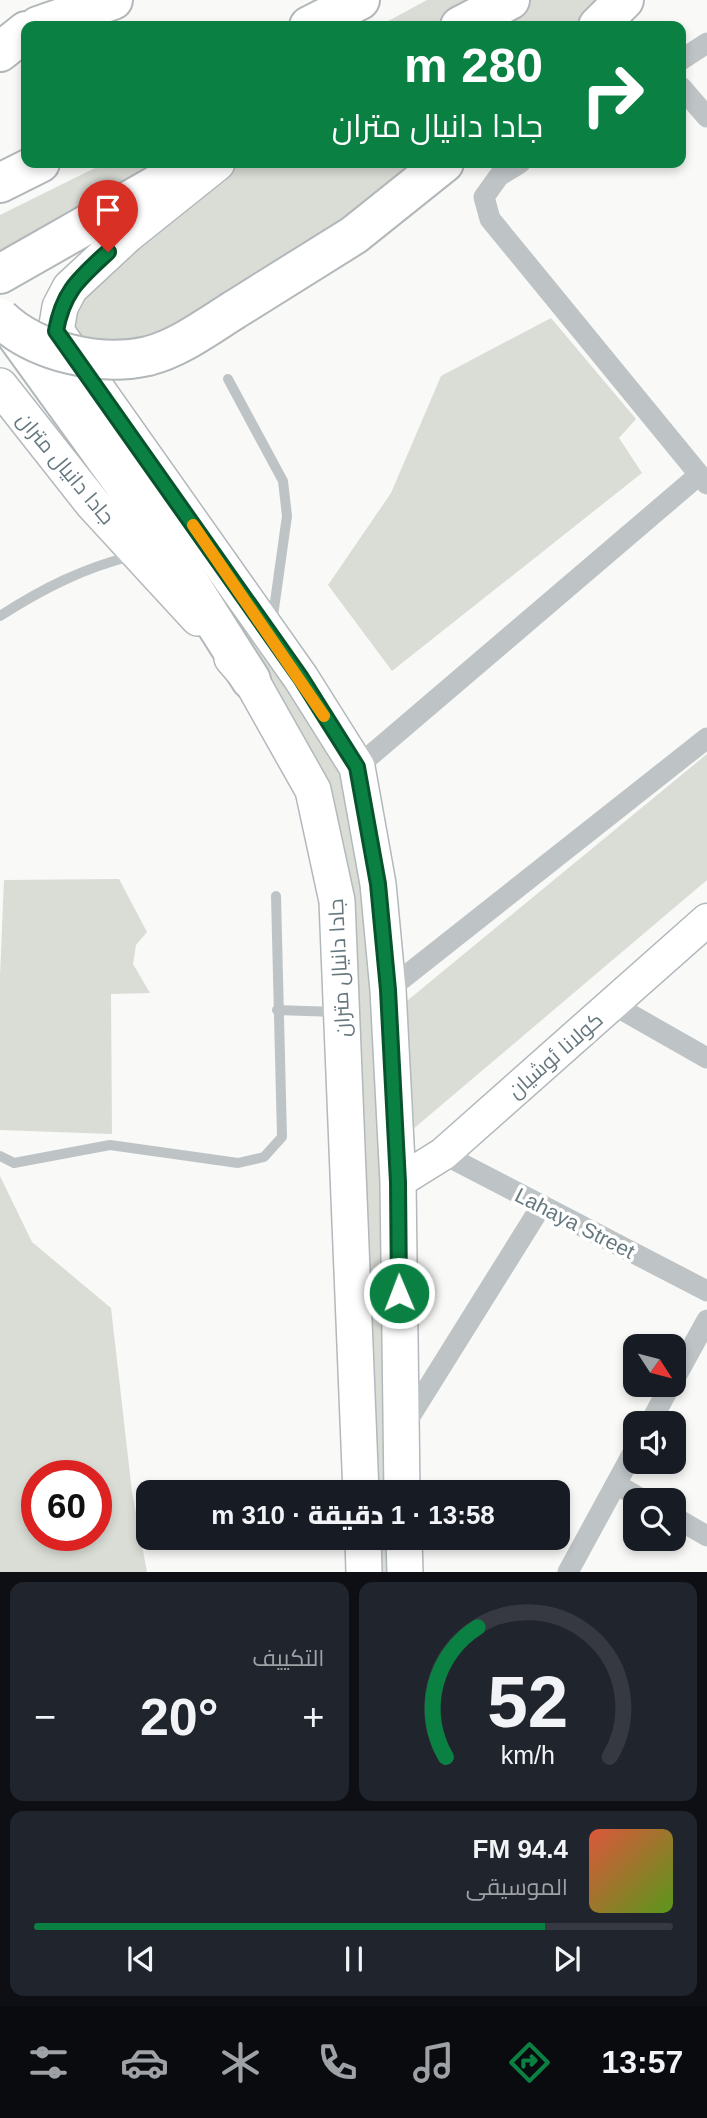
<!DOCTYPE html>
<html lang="ar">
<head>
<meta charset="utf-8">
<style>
  :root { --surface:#171b24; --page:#20242c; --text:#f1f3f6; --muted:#9ea1a6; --line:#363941; --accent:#0b8043 }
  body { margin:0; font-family:Arial,Cairo,sans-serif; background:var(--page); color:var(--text); direction:rtl; height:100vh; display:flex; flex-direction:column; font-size:26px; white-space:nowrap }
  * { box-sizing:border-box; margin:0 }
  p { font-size:23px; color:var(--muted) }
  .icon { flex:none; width:38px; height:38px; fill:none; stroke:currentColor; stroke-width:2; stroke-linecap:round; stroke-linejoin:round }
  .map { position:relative; height:1572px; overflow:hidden; direction:ltr }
  .sheet { display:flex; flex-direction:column; gap:10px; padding:10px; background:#0d0f14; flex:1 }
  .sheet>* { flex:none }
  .hud { position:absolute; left:21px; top:21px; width:665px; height:147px; border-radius:14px; box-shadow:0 4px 10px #0003; direction:rtl; background:#0b8043; color:#fff; overflow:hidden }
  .needle { width:46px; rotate:126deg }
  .buttons { position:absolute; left:623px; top:1334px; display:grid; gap:14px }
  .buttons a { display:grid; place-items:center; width:63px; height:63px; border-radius:14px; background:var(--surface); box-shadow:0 4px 10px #0003; font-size:35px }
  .speed { position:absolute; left:21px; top:1460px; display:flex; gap:14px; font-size:35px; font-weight:700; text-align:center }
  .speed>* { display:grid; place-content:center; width:91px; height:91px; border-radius:50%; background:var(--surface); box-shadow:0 4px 10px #0003; line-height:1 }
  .speed .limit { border:10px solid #d22; background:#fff; color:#111 }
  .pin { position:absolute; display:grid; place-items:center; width:60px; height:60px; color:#fff; margin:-72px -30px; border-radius:50% 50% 50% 0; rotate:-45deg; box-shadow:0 0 7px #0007 }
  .pin .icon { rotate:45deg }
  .me { position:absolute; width:77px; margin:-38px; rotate:359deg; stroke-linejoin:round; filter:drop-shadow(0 0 5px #0008) }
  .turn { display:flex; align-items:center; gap:24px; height:147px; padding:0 28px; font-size:32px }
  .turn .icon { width:91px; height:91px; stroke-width:2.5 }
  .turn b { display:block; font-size:49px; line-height:60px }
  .big { font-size:52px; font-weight:800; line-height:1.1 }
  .sheet .tile { flex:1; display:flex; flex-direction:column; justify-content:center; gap:10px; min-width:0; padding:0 24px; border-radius:14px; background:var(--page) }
  .sheet .dial { align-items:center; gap:0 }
  .dial svg { height:182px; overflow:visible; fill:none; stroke:var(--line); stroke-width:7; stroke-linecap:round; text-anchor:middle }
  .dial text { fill:var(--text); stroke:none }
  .song { display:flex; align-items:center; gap:21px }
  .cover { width:84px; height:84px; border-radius:10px; background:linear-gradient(135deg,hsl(10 70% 55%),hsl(90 70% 35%)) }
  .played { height:7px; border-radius:4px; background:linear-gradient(90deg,var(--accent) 80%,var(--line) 80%) }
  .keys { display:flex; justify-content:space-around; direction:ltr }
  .heat { display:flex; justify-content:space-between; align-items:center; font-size:38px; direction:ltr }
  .sheet .tiles { flex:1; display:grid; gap:10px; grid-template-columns:1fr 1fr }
  .tile:last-child { grid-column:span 2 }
  .trip { position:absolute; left:136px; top:1480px; width:434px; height:70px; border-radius:14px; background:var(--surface); box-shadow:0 4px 10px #0003; font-weight:800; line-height:70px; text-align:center; direction:rtl }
  .dock { display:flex; height:112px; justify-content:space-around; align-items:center; background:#090b0e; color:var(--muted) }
  .dock .icon { width:49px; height:49px }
  .dock .active { color:var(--accent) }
  .dock b { font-size:32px; color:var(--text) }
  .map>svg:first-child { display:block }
  .green { fill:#daddd6; fill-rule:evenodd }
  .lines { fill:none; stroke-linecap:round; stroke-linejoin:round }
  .secondary-casing { stroke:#b1b8bb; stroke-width:35 }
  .primary-casing { stroke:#b2b8bb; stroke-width:38 }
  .highway-casing { stroke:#b2b7ba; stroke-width:42 }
  .lane { stroke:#bec4c6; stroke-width:10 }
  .street { stroke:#bec4c6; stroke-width:21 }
  .secondary { stroke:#fff; stroke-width:32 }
  .primary { stroke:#fff; stroke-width:35 }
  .highway { stroke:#fff; stroke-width:38 }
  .highway-bridge-casing { stroke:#b2b7ba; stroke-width:42; stroke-linecap:butt }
  .highway-bridge { stroke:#fff; stroke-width:38 }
  .route-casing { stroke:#07532c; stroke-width:18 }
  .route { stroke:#0b8043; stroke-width:12 }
  .slow { stroke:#f59e0b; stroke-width:12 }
  .labels { text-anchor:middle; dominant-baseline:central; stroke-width:7; stroke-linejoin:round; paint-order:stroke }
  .street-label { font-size:21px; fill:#66787f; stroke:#fff }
</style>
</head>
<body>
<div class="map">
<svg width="707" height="1572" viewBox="0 0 707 1572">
  <rect width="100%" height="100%" fill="#f9f9f7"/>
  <!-- green -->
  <path class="green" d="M427 0H493L444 26H379Z
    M510 0H624L598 26H460Z
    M105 163H182L0 253V215Z
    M217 163H444L179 345 89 356 60 307Z
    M551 318 636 419 619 438 642 473 392 671 328 585 391 493 441 376Z
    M56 355 353 770 364 830 400 1493H364L322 817Z
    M707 754V880L412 1130 402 1005Z
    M119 879 147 932 136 945 133 964 150 993 111 994 112 1134 0 1130V976L4 880Z
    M0 1176 32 1242 111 1308 132 1492 147 1572H0ZM37 1475H96V1535H37Z
    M367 1538H401L402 1572H368Z"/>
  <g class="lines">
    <defs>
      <path id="secondary" d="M398 1182 443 1154 707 920"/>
      <path id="primary" d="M217 163 127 235 70 288 60 307 56 331 301 678 357 767 378 884 388 990 398 1182 402 1493
        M0 386 93 504 198 618
        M232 658 251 680 313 790 337 901 361 1493
        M363 1538 364 1572
        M404 1538 405 1572"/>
      <path id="highway" d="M38 26 113 0
        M309 26 360 0
        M460 26 510 0
        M598 26 624 0
        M0 52 26 31
        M0 183 40 163
        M0 274 195 163
        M234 310 354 235 444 163
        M11 328 149 519 251 680"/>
    </defs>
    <!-- secondary casing -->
    <use href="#secondary" class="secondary-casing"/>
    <!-- primary casing -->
    <use href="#primary" class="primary-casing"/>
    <!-- highway casing -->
    <use href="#highway" class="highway-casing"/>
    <!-- lane -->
    <path class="lane" d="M228 379 283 481 287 516 272 623
      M0 616C42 589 83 568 132 556
      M277 1010 336 1012
      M0 1156 14 1163 110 1145 238 1163 264 1157 282 1137 276 896"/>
    <!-- street -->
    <path class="street" d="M681 60 707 43
      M681 87 707 117
      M520 163 499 176 484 197 490 219 707 484
      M357 767 699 475
      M388 990 707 738
      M612 1004 707 1058
      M443 1154 707 1291
      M674 1380 707 1320
      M650 1423 671 1384
      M404 1426 542 1205
      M616 1484 643 1500
      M674 1517 707 1536
      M568 1572 635 1449"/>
    <!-- secondary -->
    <use href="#secondary" class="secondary"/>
    <!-- primary -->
    <use href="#primary" class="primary"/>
    <!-- highway -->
    <use href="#highway" class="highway"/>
    <defs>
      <path id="highway-bridge" d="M0 318C35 352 100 367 148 356 179 348 207 327 234 310"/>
    </defs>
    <!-- highway-bridge casing -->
    <use href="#highway-bridge" class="highway-bridge-casing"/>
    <!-- highway-bridge -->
    <use href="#highway-bridge" class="highway-bridge"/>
  </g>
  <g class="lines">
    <defs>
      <path id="route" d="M108 252C79 279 63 291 56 331L301 678 357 767 378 884 388 990 398 1182 399 1293"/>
    </defs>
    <!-- route casing -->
    <use href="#route" class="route-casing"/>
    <!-- route -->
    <use href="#route" class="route"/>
    <!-- slow -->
    <path class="slow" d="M193 525 324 716"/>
  </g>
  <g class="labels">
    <!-- street labels -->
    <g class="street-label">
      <text transform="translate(66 468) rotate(50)">جادا دانيال متران</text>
      <text transform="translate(339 968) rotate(-93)">جادا دانيال متران</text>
      <text transform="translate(555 1055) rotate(-41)">كولانا ئوشيان</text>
      <text transform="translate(575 1223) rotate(27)">Lahaya Street</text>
    </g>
  </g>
</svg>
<div class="buttons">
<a><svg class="needle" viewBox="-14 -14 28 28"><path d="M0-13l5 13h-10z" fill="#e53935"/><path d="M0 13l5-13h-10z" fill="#9ea1a6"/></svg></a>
<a><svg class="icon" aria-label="sound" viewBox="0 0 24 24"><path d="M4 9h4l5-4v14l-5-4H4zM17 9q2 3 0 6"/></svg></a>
<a><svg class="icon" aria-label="search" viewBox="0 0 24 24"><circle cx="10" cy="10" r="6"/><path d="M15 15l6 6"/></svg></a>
</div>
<div class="speed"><div class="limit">60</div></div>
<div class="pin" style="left:108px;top:252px;background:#d93025"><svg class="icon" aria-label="arrive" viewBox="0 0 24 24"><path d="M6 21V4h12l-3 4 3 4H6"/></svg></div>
<svg class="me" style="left:399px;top:1293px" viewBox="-20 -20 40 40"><circle r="17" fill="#0b8043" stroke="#fff" stroke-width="3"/><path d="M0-11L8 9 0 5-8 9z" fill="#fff"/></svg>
<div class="trip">13:58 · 1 دقيقة · 310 m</div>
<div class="hud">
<div class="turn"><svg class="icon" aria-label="right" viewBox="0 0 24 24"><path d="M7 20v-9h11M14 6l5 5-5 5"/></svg><div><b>280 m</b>جادا دانيال متران</div></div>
</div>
</div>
<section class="sheet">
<div class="tiles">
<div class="tile dial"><svg viewBox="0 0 100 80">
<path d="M14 69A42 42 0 1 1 86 69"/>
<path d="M14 69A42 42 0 0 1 28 12" stroke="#0b8043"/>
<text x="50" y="56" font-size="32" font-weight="700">52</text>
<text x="50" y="72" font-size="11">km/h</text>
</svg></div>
<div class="tile"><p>التكييف</p>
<div class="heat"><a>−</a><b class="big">20°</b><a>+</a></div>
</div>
<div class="tile">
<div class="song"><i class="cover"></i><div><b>94.4 FM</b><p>الموسيقى</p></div></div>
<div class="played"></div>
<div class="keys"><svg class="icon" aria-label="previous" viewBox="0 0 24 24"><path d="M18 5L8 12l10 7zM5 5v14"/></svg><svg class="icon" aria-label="pause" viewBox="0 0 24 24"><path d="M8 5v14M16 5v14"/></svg><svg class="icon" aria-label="next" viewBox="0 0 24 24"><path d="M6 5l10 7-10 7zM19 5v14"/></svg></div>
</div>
</div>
</section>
<nav class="dock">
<b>13:57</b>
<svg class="icon active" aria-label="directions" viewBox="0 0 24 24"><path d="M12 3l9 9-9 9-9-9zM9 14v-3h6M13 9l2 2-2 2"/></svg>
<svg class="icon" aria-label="music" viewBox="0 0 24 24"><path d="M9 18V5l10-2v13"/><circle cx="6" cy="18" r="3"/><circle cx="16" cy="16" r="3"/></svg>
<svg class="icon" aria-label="phone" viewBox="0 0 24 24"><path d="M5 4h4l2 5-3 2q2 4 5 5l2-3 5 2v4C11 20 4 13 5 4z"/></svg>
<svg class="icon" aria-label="climate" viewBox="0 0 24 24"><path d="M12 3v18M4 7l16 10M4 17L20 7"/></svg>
<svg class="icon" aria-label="car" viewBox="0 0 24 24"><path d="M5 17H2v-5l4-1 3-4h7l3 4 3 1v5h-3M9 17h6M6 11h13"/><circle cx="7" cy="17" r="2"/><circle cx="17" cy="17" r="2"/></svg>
<svg class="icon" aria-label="filters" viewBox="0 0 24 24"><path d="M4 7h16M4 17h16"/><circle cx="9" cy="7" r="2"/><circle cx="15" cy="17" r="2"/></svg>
</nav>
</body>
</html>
